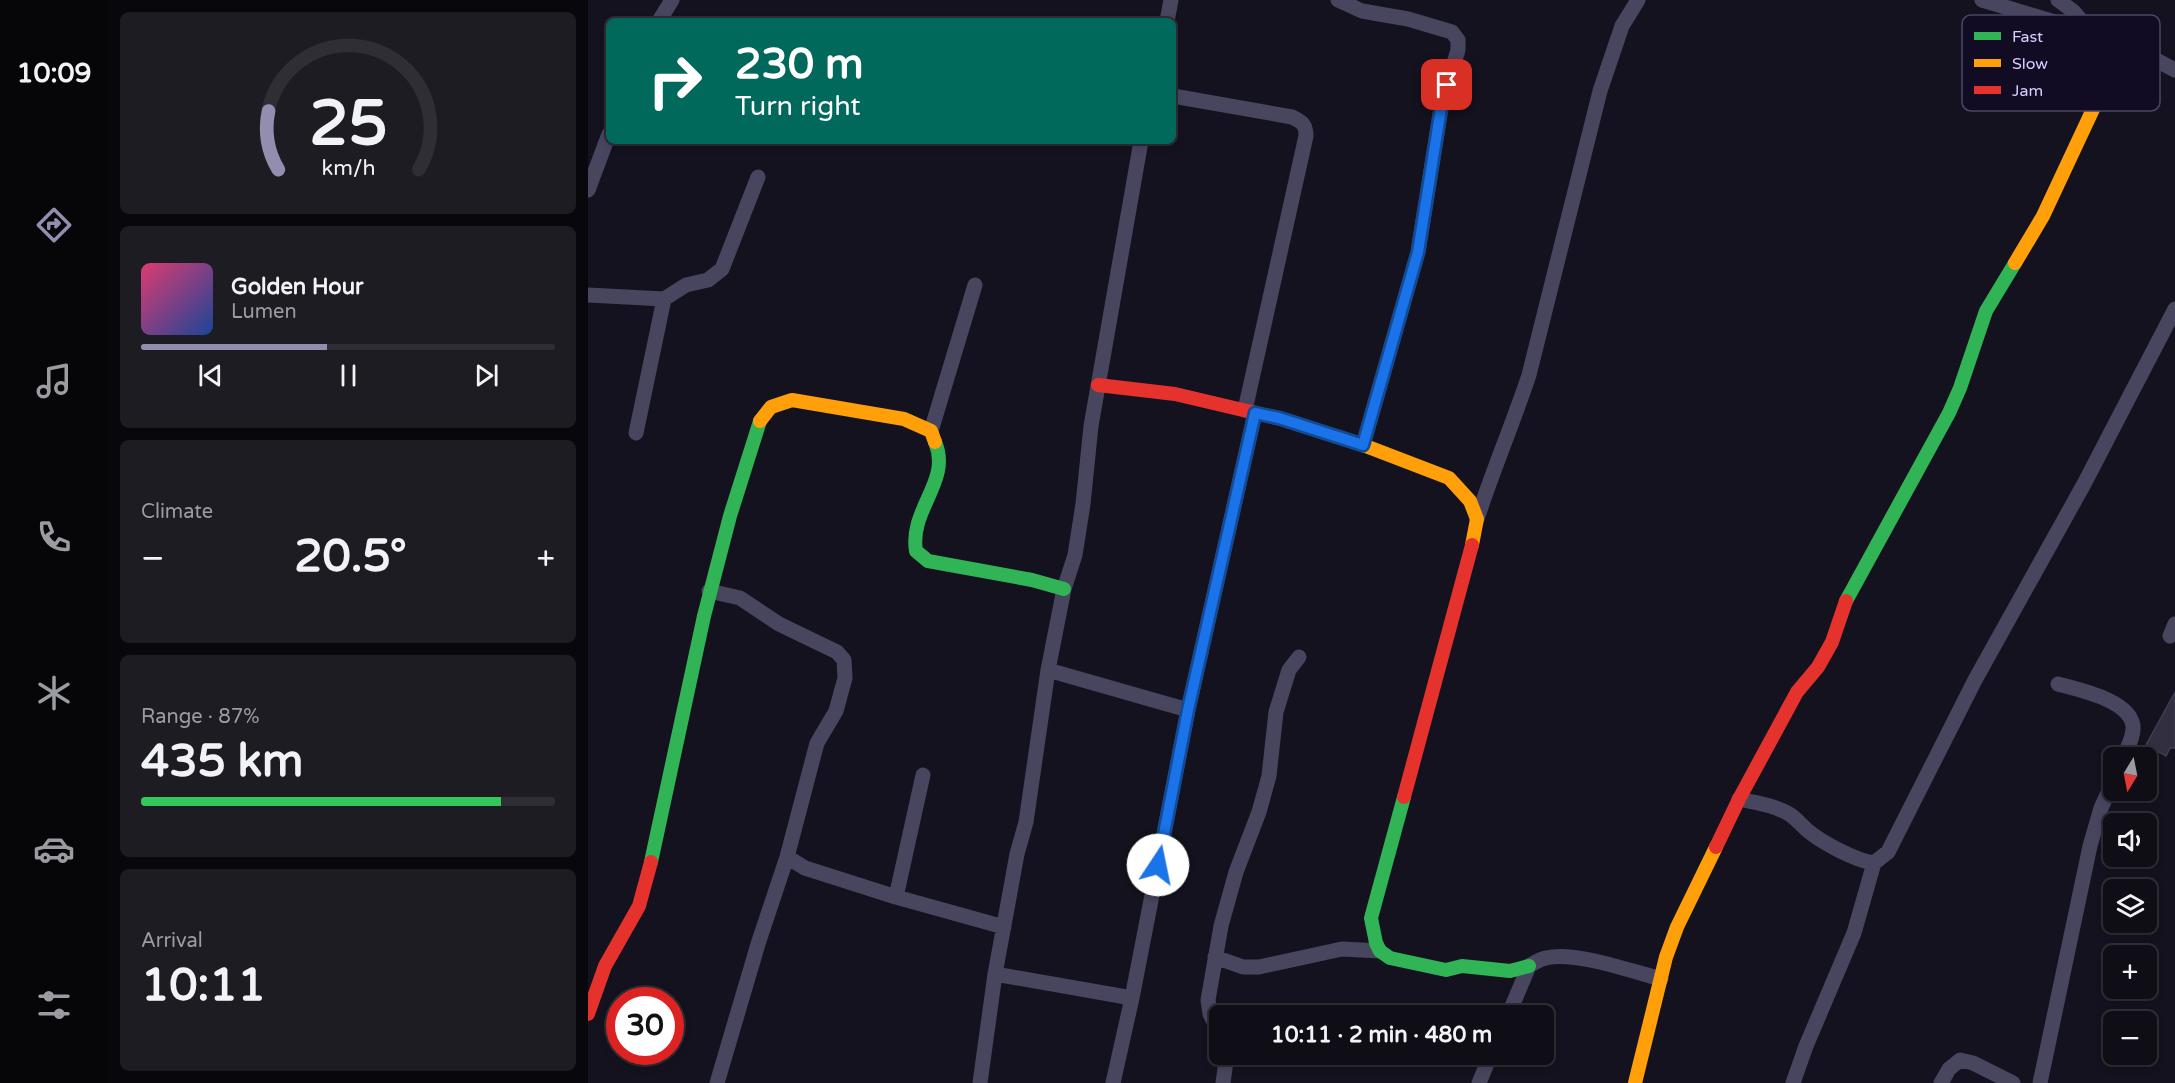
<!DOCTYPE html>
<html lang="en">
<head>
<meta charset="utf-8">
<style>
  :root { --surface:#0f0e16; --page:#1d1c23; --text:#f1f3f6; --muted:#9b9ca1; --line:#2f2e35; --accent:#938db0 }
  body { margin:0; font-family:"Varela Round",sans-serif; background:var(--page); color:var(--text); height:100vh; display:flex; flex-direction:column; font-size:22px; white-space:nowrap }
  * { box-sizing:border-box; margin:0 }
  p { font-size:20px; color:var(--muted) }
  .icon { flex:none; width:33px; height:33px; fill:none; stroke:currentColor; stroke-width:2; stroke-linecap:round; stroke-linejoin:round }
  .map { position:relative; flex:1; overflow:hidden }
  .sheet { display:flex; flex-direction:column; gap:12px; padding:12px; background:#08080c; width:480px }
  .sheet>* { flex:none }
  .top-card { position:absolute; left:18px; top:18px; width:570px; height:126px; border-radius:9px; box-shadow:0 3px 9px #0003,0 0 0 2px var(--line); background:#00695c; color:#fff; overflow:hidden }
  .needle { width:39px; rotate:190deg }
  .buttons { position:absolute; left:1515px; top:747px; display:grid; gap:12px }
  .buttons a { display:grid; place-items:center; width:54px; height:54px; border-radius:9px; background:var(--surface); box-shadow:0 3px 9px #0003,0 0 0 2px var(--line); font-size:30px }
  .speed { position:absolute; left:18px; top:987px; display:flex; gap:12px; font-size:30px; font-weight:700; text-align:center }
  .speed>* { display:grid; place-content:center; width:78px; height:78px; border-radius:50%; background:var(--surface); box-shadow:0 3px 9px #0003,0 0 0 2px var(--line); line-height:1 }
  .speed .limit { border:9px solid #d22; background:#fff; color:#111 }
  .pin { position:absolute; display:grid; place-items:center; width:51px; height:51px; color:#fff; margin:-26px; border-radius:12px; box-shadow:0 3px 9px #0006 }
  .me { position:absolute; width:66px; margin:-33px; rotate:11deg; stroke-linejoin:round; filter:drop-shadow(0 0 4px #0008) }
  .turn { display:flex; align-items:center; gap:21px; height:126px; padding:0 30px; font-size:27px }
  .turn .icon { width:78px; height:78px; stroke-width:2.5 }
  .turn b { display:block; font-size:42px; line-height:51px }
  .big { font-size:45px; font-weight:800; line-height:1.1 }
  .sheet .tile { flex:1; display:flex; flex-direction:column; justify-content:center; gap:9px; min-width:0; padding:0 21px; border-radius:9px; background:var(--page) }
  .sheet .dial { align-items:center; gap:0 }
  .dial svg { height:156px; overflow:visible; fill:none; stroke:var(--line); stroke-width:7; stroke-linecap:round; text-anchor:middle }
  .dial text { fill:var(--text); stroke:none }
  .song { display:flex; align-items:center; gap:18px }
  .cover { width:72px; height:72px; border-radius:9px; background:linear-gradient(135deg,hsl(340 70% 55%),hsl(220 70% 35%)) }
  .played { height:6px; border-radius:3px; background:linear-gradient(90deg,var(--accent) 45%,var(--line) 45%) }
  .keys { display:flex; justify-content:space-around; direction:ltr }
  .heat { display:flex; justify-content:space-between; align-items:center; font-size:33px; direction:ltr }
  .charge { height:9px; border-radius:4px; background:linear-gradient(90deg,#34c759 87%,var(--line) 0) }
  .trip { position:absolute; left:621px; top:1005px; width:345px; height:60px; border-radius:9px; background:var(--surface); box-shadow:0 3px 9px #0003,0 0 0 2px var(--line); font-weight:800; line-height:60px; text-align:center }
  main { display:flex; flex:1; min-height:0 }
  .tabs { display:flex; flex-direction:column; width:108px; justify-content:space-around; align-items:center; background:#060609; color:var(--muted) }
  .tabs .icon { width:42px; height:42px }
  .tabs .on { color:var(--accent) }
  .tabs b { font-size:27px; color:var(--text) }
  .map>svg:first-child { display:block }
  .building { fill:#322f41; stroke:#413b53; stroke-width:1.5 }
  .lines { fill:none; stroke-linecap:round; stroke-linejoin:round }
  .street { stroke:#48465f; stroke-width:15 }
  .fast { stroke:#30b455; stroke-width:14 }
  .slow { stroke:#ff9f0a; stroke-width:14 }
  .jam { stroke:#e5322d; stroke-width:14 }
  .route-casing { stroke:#114b97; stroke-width:15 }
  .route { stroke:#1a73e8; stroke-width:10 }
  .key { fill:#110c24; stroke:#4c4666; stroke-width:1.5 }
  .key-label { font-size:16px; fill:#d7cfff }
</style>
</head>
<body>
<main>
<nav class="tabs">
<b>10:09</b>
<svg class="icon on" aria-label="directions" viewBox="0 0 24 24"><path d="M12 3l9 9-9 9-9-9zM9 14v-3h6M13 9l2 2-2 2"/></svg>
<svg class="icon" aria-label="music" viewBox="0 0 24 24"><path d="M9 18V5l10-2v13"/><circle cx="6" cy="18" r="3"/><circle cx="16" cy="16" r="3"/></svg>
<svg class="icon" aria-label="phone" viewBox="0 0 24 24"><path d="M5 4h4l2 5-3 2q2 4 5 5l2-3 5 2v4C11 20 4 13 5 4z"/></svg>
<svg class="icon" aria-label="climate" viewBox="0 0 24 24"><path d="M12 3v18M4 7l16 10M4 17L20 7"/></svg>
<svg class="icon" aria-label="car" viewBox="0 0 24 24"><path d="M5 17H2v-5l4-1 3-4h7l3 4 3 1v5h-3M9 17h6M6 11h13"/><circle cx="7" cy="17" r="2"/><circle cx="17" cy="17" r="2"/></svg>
<svg class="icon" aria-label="filters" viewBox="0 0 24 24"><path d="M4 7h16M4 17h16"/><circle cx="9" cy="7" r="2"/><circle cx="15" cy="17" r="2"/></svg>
</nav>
<section class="sheet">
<div class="tile dial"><svg viewBox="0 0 100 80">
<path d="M14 69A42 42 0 1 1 86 69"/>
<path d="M14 69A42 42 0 0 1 9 39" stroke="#938db0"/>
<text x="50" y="56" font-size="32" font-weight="700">25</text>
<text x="50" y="72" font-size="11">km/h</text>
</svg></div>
<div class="tile">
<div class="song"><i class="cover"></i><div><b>Golden Hour</b><p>Lumen</p></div></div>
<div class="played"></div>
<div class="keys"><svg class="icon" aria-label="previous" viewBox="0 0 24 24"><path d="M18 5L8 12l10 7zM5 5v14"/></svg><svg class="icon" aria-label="pause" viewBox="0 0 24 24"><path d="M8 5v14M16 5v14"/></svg><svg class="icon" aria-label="next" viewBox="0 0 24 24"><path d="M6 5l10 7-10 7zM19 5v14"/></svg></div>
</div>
<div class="tile"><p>Climate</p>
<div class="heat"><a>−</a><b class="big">20.5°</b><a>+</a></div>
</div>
<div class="tile"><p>Range · 87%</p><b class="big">435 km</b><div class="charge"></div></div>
<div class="tile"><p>Arrival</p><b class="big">10:11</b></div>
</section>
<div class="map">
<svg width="1587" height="1083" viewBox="0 0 1587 1083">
  <rect width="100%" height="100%" fill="#14121e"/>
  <!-- building -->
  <path class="building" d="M1587 692V748H1582L1578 756 1558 745Z"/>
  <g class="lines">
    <!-- street -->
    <path class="street" d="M750 0 774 11 820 19 864 32 870 40V50L854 102 830 252 775 445
      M1394 0 1536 43 1587 70
      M1470 0 1485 11 1504 33
      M71 21 84 0
      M579 21 583 0
      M585 96 704 117C714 122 718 124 718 136L657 410
      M0 190 21 134
      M0 295 76 299 98 285 120 280 134 269 170 177
      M343 431 387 285
      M48 433 76 299
      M889 519C905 470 925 423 941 375L1012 91 1034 26 1050 0
      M121 591 152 598 191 624 249 652 256 660 257 678 248 711 229 743 199 857 170 944 129 1083
      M1582 636 1587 624
      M460 670 600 710
      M1470 684C1491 690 1542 700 1545 726 1546 737 1539 748 1535 758
      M1151 799C1168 803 1186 805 1201 814 1208 818 1213 825 1219 830 1233 842 1268 861 1286 863L1300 852 1387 680 1496 484 1587 309
      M199 857 217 868 308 897 416 927
      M308 897 335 775
      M627 957 655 967H671L754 949 792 951
      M407 974 544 998
      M920 1016 941 966C946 963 952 959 958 958 987 951 1043 971 1073 979
      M632 1034 622 1014 620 1000 633 926 648 872 671 812 681 776 688 712 701 670 711 657
      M392 1083 407 974 429 854 438 822 460 670 476 589 487 555 495 504 503 426 553 141
      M525 1083 544 998 600 710 667 413
      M635 1083 639 1054
      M891 1083 903 1054
      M1205 1083 1218 1046 1266 933 1286 863
      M1353 1083 1361 1069 1372 1060 1385 1063 1425 1083
      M1452 1083 1502 846 1513 808 1526 780"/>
    <!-- fast -->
    <path class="fast" d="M347 442C364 481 321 509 328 551L340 561 444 580 476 589
      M1258 601 1361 413 1372 388 1398 311 1427 263
      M816 797 783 918 788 943 792 951 802 958 858 970 874 966 922 971 941 966
      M63 862 116 616 142 516 172 421"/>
    <!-- slow -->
    <path class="slow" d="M1427 263 1455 216 1536 43
      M697 420 775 445 861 478 882 501 889 519 884 545
      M172 421 183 407 204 400 316 419 343 431 347 442
      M1047 1083 1078 957 1089 927 1128 847"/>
    <!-- jam -->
    <path class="jam" d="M510 385 587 394 697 420
      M816 797 884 545
      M1128 847 1151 799 1209 692 1230 667 1244 642 1258 601
      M0 1014 17 966 51 906 63 862"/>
  </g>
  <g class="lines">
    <defs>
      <path id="route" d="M570 865 600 710 667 413 691 418 775 445 830 252 854 102 859 85"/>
    </defs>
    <!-- route casing -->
    <use href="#route" class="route-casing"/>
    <!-- route -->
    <use href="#route" class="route"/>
  </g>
  <!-- legend -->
  <rect x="1374" y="15" width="198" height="96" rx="9" class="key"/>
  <rect x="1386" y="32" width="27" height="8" fill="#30b455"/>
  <rect x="1386" y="59" width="27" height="8" fill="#ff9f0a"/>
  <rect x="1386" y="86" width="27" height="8" fill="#e5322d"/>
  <g class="key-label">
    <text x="1424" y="42">Fast</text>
    <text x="1424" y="69">Slow</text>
    <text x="1424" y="96">Jam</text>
  </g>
</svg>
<div class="buttons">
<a><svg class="needle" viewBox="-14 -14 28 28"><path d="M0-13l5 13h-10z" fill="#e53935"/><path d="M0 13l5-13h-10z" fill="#9b9ca1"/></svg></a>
<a><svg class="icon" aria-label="sound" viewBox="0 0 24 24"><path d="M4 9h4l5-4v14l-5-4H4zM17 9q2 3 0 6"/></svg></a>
<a><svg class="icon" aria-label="layers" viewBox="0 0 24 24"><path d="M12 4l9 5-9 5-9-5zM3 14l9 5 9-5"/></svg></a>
<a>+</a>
<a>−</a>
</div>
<div class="speed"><div class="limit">30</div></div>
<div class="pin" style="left:859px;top:85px;background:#d93025"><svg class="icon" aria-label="arrive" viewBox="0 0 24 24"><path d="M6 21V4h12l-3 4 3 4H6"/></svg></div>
<svg class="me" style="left:570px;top:865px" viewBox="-20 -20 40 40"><circle r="19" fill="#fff"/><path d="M0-13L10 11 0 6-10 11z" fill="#1a73e8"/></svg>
<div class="trip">10:11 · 2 min · 480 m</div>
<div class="top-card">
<div class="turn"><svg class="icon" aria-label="right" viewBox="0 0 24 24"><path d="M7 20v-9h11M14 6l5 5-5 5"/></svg><div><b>230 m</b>Turn right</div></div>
</div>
</div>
</main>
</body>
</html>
